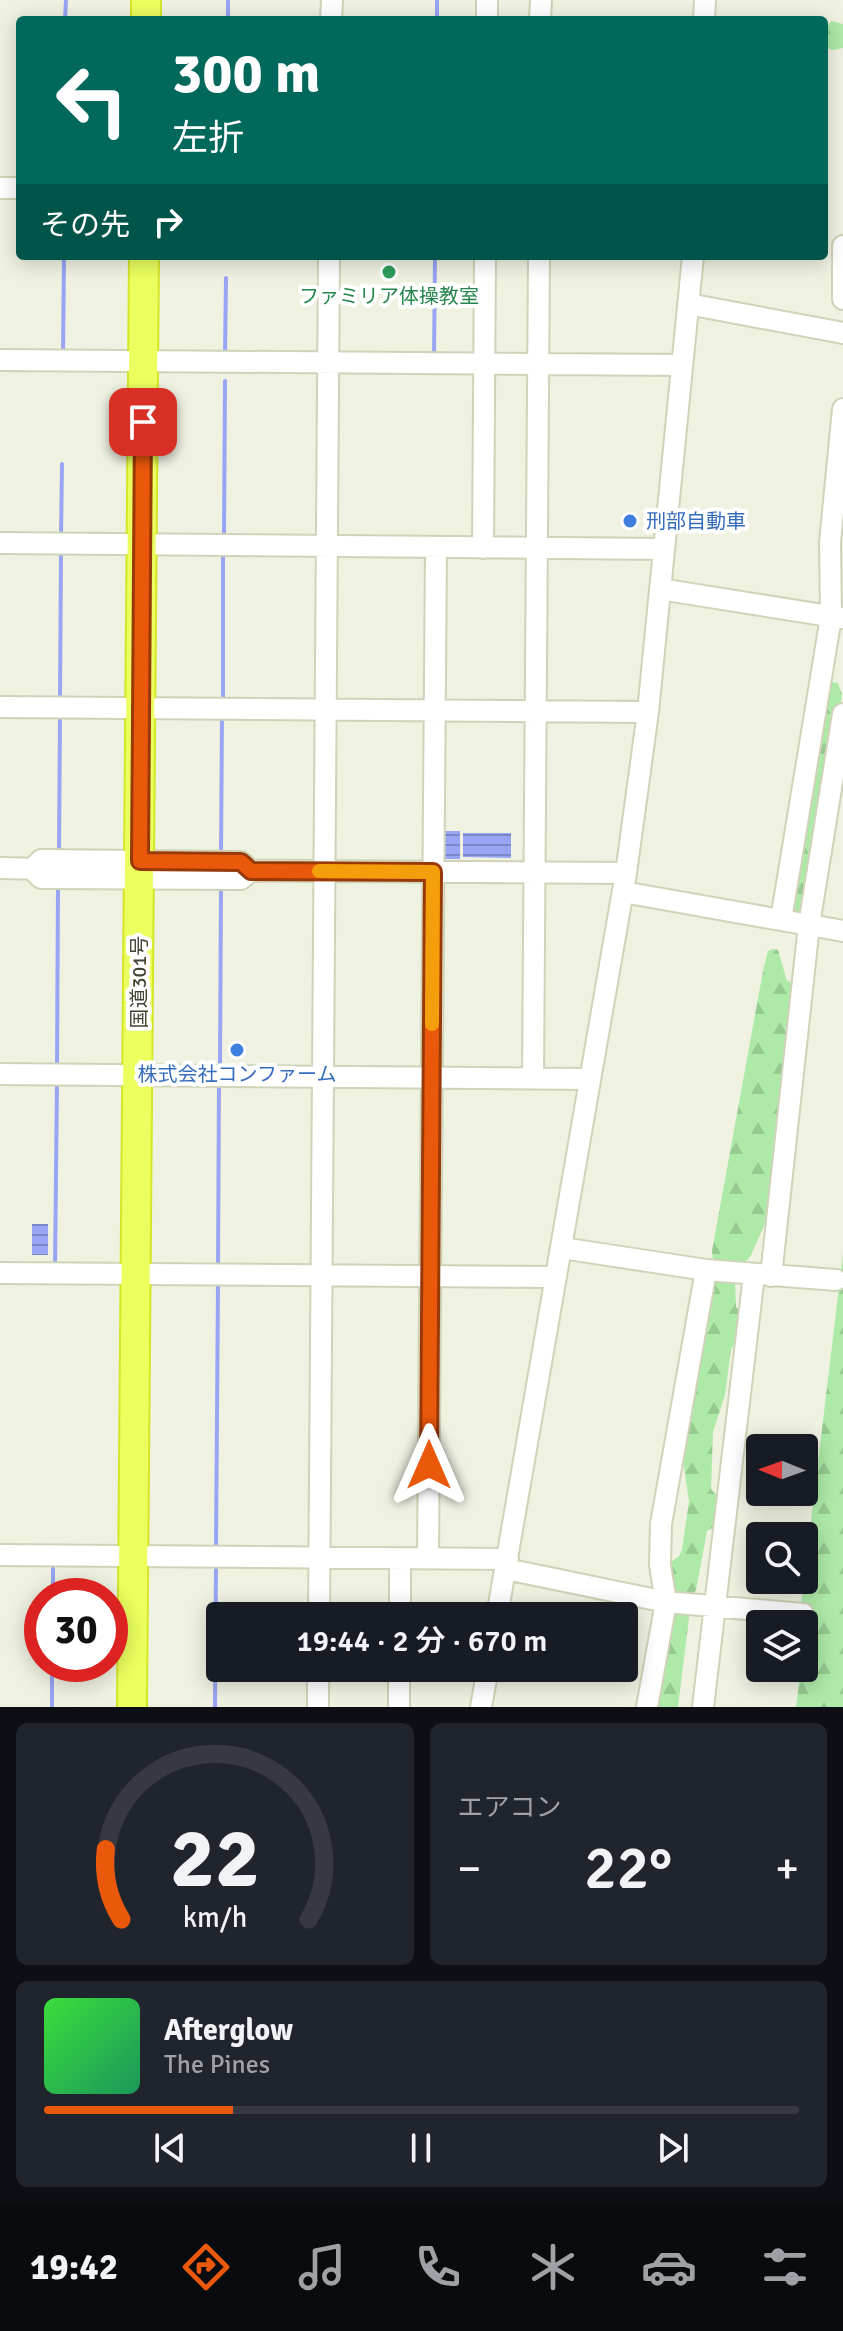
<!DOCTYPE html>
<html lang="ja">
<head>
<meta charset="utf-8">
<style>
  :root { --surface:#171b24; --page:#20242c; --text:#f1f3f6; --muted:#9ea1a6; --line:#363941; --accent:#ea580c }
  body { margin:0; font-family:Signika,"Noto Sans JP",sans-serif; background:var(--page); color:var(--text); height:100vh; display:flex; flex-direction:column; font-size:30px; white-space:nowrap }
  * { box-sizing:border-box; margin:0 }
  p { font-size:26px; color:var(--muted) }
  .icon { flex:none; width:44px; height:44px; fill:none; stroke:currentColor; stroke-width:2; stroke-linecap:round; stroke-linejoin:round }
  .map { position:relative; height:1707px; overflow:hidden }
  .panel { display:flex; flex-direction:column; gap:16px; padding:16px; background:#0d0f14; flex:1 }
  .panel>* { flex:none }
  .banner { position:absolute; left:16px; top:16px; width:812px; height:244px; border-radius:8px; box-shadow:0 4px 20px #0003; background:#00695c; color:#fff; overflow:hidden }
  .needle { width:52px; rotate:271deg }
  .controls { position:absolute; left:746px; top:1434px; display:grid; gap:16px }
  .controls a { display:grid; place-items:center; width:72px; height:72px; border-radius:8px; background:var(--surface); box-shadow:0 4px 20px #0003; font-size:40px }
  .speed { position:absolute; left:24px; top:1578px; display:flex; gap:16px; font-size:40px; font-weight:700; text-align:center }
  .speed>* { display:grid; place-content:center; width:104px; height:104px; border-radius:50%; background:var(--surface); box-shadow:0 4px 20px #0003; line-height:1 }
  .speed .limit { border:12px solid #d22; background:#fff; color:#111 }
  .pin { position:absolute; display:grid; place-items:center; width:68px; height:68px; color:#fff; margin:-34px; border-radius:16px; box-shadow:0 4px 12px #0006 }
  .me { position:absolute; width:88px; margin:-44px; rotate:0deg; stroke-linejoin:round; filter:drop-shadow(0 0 6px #0008) }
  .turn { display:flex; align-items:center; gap:28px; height:168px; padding:0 24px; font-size:36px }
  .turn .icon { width:104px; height:104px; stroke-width:2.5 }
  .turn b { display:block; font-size:56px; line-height:68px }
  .then { display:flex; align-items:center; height:76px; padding:0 24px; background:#0003; gap:16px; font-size:30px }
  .big { font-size:60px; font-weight:600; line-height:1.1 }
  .panel .card { flex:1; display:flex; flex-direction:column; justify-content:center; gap:12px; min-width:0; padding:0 28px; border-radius:12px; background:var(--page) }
  .panel .dial { align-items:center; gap:0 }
  .dial svg { height:208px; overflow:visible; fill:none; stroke:var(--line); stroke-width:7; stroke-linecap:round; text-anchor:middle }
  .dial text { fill:var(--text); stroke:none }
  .song { display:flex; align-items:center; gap:24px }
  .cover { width:96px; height:96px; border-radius:12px; background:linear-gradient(135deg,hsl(120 70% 55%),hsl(150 70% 35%)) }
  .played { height:8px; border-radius:4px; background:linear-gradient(90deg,var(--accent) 25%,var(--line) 25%) }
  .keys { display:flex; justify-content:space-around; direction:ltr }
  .heat { display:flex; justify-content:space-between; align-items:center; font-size:44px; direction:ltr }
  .panel .tiles { flex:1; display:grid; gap:16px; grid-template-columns:1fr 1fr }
  .card:last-child { grid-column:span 2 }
  .trip { position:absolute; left:206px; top:1602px; width:432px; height:80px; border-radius:8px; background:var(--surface); box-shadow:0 4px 20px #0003; font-weight:600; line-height:80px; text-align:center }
  .menu { display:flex; height:128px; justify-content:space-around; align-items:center; background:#090b0e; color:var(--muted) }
  .menu .icon { width:56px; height:56px }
  .menu .on { color:var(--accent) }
  .menu b { font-size:36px; color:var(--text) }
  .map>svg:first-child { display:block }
  .forest { fill:url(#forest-firs) }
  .water { fill:url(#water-rules) }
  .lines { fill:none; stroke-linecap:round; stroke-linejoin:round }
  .stream { stroke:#98a4f4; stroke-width:4 }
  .minor-casing { stroke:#cfd3b8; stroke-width:24 }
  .highway-casing { stroke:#d5e627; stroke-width:32 }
  .minor { stroke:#fff; stroke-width:20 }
  .highway { stroke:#ebff5f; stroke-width:28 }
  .route-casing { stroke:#983908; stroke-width:20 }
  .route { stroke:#ea580c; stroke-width:14 }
  .slow { stroke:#f59e0b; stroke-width:14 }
  .leisure-dot { fill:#2e9e5b; stroke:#fff; stroke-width:3 }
  .shop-dot { fill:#3f7fe0; stroke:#fff; stroke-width:3 }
  .labels { text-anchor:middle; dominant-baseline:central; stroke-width:8; stroke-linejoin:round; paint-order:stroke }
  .leisure-label { font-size:20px; fill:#27864d; stroke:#fff }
  .shop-label { font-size:20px; fill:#366cbe; stroke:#fff; text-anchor:start }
  .street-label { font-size:20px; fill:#424332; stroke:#fff }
</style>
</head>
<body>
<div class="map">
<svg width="843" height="1707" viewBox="0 0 843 1707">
  <defs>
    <pattern id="forest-firs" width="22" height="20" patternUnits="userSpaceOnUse" patternTransform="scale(2)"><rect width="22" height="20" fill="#adeaa7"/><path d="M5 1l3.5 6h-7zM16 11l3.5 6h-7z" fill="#96ca90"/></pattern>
    <pattern id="water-rules" width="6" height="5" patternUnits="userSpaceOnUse" patternTransform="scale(2)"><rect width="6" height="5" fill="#98a4f4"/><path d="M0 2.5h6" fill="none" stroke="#7e87c6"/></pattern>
  </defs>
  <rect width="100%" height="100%" fill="#eff2e1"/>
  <!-- forest -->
  <path class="forest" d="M832 21 843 24V48L833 50 827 48 824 43 825 28Z
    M832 682 838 683 842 695 807 914H793L790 905 826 685Z
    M773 949 778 950 787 981 794 983 768 1217 750 1257 741 1266 713 1261 712 1251 763 971 768 951Z
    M843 1254V1707H796L801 1668H804L806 1623 801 1604Z
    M712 1278 735 1280 736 1307 742 1313 739 1339 731 1349 725 1395 713 1432 711 1489 719 1498 716 1526 707 1531 696 1590 692 1596 672 1595 666 1566 679 1556 682 1550 689 1501 681 1447Z
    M672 1609 688 1612 689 1618 678 1707H652Z"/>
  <!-- water -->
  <path class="water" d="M440 831H460V859H440Z
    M463 833H511V858L463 857Z
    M32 1224H48V1255H32Z"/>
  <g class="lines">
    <!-- stream -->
    <path class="stream" d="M65 20 66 0
      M228 20V0
      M437 20V0
      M63 354 64 256
      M225 355 226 278
      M434 357 435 256
      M61 537 62 464
      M224 538 225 381
      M60 702 61 551
      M223 702V551
      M59 854 60 715
      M221 855 222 714
      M57 1069 58 886
      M220 1071 221 885
      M55 1268 57 1081
      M218 1268 219 1081
      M216 1550 218 1283
      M53 1596V1561
      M52 1707V1664
      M215 1707 216 1562"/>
    <defs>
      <path id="minor" d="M331 20 332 0
        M487 20V0
        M540 20 541 0
        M704 20 705 0
        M0 188H20
        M843 246V299
        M688 304 843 333
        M0 360 682 365
        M0 543 664 549
        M483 548 485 256
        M660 589 842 618
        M0 707 648 712
        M41 860 241 862 251 871 241 879 41 878 32 869Z
        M0 868 44 869
        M157 870 626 873
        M623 892 843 931
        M781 920 831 617 830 542 843 409
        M0 1074 590 1079
        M533 1078 539 256
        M562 1248 706 1270 836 1280
        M0 1273 556 1277
        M771 1276 809 925 843 714
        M0 1555 508 1559
        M428 1559 436 547
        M506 1569 666 1602 803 1614
        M319 1616 329 256
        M400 1616V1559
        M497 1616 626 873 648 712 693 256
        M318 1707V1668
        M399 1707V1668
        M481 1707 488 1668
        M647 1707 666 1602 660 1565 661 1524 706 1270
        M703 1707 754 1275"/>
      <path id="highway" d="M146 20V0
        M132 1707 144 256"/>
    </defs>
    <!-- minor casing -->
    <use href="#minor" class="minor-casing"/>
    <!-- highway casing -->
    <use href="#highway" class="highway-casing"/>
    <!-- minor -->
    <use href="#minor" class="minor"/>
    <!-- highway -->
    <use href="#highway" class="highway"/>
  </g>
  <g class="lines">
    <defs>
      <path id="route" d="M143 422 140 861 241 862 251 871 433 872 429 1465"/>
    </defs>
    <!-- route casing -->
    <use href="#route" class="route-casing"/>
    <!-- route -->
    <use href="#route" class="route"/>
    <!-- slow -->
    <path class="slow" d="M319 871 433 872 432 1024"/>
  </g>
  <!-- markers -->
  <circle class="leisure-dot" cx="389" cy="272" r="8"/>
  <g class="shop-dot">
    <circle cx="630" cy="521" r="8"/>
    <circle cx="237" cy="1050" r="8"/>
  </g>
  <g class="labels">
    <!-- leisure labels -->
    <g class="leisure-label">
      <text x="389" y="296">ファミリア体操教室</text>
    </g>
    <!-- shop labels -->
    <g class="shop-label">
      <text x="646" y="521">刑部自動車</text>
      <text x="237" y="1074" text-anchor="middle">株式会社コンファーム</text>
    </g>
    <!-- street labels -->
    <g class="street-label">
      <text transform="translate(139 982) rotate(-90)">国道301号</text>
    </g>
  </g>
</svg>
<div class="controls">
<a><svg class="needle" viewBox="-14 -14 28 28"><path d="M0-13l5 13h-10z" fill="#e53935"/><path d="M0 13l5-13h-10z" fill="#9ea1a6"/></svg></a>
<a><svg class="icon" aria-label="search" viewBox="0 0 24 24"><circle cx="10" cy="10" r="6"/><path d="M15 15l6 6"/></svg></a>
<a><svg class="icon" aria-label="layers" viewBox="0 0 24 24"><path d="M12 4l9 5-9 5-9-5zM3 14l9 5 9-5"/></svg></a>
</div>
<div class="speed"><div class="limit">30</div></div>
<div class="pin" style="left:143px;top:422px;background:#d93025"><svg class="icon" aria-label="arrive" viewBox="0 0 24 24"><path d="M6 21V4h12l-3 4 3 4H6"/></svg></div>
<svg class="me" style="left:429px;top:1465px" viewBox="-20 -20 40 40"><path d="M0-17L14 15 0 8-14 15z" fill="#ea580c" stroke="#fff" stroke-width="4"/></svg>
<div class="trip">19:44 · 2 分 · 670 m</div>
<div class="banner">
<div class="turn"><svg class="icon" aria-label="left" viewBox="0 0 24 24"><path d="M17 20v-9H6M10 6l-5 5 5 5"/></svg><div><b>300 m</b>左折</div></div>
<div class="then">その先<svg class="icon" aria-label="right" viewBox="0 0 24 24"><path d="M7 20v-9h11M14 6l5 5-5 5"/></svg></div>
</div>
</div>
<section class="panel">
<div class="tiles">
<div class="card dial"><svg viewBox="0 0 100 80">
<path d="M14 69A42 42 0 1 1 86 69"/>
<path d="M14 69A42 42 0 0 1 8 42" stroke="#ea580c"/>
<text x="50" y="56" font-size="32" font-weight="700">22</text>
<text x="50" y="72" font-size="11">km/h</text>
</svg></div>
<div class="card"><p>エアコン</p>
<div class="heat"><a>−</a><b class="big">22°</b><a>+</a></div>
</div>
<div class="card">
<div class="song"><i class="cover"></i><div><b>Afterglow</b><p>The Pines</p></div></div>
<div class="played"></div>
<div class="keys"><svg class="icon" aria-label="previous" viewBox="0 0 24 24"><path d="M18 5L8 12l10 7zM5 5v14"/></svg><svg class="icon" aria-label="pause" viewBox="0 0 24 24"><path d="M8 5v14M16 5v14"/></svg><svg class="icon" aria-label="next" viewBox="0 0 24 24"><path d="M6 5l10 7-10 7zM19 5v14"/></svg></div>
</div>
</div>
</section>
<nav class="menu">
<b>19:42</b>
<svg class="icon on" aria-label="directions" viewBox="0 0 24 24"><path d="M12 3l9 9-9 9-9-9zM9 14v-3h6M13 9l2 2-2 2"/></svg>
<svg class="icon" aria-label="music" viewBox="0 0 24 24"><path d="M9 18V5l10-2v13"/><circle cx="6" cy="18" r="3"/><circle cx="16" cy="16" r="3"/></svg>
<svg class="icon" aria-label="phone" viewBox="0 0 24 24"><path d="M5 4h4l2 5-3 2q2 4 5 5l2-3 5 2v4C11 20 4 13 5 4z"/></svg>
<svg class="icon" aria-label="climate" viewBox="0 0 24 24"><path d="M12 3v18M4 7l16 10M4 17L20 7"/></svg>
<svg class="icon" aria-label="car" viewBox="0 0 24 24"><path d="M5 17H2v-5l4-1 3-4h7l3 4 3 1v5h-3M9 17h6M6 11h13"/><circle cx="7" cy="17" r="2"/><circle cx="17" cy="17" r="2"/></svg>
<svg class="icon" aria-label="filters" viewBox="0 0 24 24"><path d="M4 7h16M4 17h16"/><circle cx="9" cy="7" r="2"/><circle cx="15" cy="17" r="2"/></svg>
</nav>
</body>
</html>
